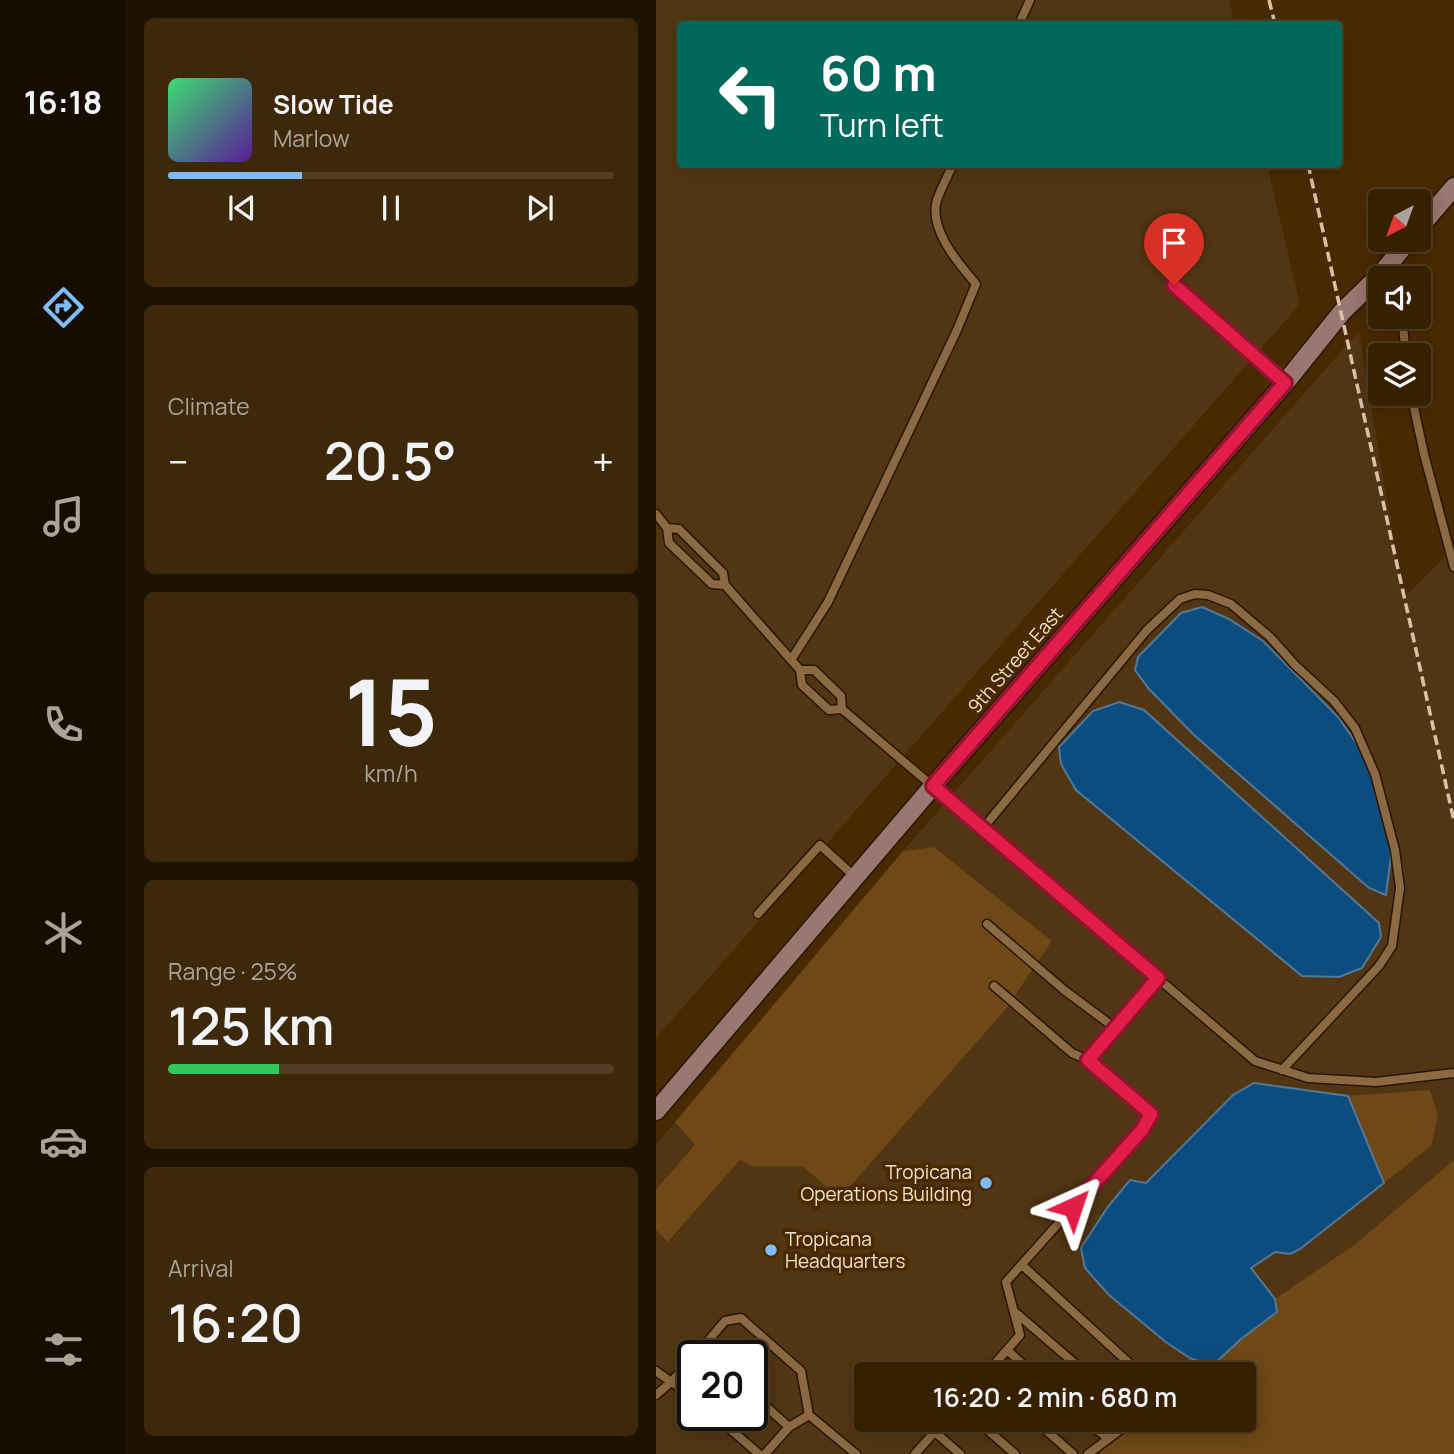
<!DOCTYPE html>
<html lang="en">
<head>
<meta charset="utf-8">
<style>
  :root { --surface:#372000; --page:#3e280a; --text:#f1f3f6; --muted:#aaa399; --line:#513e22; --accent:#7fbdfa }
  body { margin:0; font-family:Manrope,sans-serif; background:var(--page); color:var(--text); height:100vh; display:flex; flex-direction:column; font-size:26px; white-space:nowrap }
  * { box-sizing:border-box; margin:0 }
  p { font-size:23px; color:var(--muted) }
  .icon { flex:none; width:38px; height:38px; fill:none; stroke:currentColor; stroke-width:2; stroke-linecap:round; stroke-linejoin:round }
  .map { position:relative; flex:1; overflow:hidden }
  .side { display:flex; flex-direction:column; gap:18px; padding:18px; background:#1e1200; width:530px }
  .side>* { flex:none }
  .hud { position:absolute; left:21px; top:21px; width:665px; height:147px; border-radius:7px; box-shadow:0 4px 18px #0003,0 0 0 2px var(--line); background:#00695c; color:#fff; overflow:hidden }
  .needle { width:46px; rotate:221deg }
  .buttons { position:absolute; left:712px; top:189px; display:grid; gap:14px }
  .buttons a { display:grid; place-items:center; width:63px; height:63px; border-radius:7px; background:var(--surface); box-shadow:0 4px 18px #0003,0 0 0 2px var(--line); font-size:35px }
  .speed { position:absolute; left:21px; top:1340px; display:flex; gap:14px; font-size:35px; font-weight:700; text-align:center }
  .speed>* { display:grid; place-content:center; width:91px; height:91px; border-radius:50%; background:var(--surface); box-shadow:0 4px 18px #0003,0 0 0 2px var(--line); line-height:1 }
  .speed .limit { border:4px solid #111; border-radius:10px; background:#fff; color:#111 }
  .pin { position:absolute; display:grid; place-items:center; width:60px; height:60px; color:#fff; margin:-72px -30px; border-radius:50% 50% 50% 0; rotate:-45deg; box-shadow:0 0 7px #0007 }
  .pin .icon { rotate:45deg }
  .me { position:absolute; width:77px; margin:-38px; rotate:42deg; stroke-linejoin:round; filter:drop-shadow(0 0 5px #0008) }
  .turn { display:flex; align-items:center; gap:24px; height:147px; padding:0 28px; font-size:32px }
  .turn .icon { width:91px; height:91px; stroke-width:2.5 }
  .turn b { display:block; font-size:49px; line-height:60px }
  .big { font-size:52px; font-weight:600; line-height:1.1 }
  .side .widget { flex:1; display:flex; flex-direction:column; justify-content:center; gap:10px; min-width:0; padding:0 24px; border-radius:10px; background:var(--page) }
  .side .dial { align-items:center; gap:0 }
  .dial b { font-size:91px; line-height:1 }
  .song { display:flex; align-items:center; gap:21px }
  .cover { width:84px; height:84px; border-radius:10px; background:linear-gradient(135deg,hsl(140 70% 55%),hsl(270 70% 35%)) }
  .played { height:7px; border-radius:4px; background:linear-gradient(90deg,var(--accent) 30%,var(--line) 30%) }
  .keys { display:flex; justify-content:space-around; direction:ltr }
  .heat { display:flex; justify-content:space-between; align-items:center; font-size:38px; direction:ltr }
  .charge { height:10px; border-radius:5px; background:linear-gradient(90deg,#34c759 25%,var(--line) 0) }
  .trip { position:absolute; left:198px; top:1362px; width:402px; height:70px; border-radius:7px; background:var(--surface); box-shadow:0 4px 18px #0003,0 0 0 2px var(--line); font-weight:600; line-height:70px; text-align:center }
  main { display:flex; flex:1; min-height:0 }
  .dock { display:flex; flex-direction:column; width:126px; justify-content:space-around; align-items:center; background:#160d00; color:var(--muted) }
  .dock .icon { width:49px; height:49px }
  .dock .current { color:var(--accent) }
  .dock b { font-size:32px; color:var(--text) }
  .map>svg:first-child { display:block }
  .built { fill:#523613; fill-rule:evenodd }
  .green { fill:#6e4816 }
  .water { fill:#0d4c7e; stroke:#527895; stroke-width:2 }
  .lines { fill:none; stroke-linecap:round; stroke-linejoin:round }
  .lane-casing { stroke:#261603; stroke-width:11 }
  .secondary-casing { stroke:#261603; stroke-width:21 }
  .lane { stroke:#8b6942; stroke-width:8 }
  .secondary { stroke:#9a7770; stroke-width:18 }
  .rail { stroke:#d7c2a9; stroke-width:3.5; stroke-dasharray:10 5; stroke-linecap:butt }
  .route-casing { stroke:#92132f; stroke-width:18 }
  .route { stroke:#e11d48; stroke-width:12 }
  .poi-dot { fill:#7fbdfa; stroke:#492a00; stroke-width:2.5 }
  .labels { text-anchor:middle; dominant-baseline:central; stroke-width:7; stroke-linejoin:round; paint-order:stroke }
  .street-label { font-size:19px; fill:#f3e0cb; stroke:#492a00 }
  .poi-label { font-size:19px; fill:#f3e0cb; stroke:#492a00; text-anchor:end }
</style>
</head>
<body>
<main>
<nav class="dock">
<b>16:18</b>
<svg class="icon current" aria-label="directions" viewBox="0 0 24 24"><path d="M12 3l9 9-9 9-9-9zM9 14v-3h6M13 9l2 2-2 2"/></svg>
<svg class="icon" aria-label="music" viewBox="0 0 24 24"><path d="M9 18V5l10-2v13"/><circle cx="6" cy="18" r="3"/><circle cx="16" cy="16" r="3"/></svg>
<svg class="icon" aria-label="phone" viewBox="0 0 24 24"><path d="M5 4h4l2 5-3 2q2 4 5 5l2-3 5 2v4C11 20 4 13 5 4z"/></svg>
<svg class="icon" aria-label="climate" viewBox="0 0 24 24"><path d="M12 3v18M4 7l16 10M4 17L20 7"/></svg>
<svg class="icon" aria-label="car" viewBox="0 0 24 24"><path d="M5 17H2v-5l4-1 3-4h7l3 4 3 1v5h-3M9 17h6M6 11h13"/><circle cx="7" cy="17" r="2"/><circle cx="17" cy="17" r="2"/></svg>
<svg class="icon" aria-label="filters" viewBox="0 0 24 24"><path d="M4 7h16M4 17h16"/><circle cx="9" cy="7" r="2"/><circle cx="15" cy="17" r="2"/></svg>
</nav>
<section class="side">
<div class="widget">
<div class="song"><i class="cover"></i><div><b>Slow Tide</b><p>Marlow</p></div></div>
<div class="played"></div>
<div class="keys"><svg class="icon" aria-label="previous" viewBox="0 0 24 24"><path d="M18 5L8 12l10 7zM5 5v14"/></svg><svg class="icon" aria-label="pause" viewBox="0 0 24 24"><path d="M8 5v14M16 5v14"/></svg><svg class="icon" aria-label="next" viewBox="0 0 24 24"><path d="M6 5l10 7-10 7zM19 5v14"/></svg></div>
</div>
<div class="widget"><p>Climate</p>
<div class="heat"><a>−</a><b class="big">20.5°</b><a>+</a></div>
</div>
<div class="widget dial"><b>15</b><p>km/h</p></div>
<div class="widget"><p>Range · 25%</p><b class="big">125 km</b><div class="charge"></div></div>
<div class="widget"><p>Arrival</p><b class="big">16:20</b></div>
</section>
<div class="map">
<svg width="798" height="1454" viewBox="0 0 798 1454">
  <rect width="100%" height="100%" fill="#492a00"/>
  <!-- built -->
  <path class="built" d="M0 0H573L578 24H24V164L611 165 644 304 0 1038Z
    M703 331 747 599 798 548V1160L698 1245 619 1299 595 1269 619 1252 634 1254 644 1249 774 1146 782 1116 774 1090 699 1097 598 1083 577 1095 490 1183 510 1343 534 1358 514 1374H210V1419H474L443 1454H0V1230L13 1242 84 1160 96 1166H146L184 1198 349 1010 396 941 278 847 247 851ZM546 607 573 619 608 641 682 717 736 848 730 895 713 888 538 735 493 689 482 657ZM488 710 723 923 724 937 646 976 449 812ZM37 1356H96V1416H37Z
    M19 1122 39 1145 0 1189V1145Z"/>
  <!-- green -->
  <path class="green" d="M278 847 396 941 349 1010 184 1198 146 1166H96L84 1160 12 1242 0 1230V1189L39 1145 19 1122 247 851Z
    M774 1090 782 1116 775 1146 728 1183 692 1096Z
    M798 1160V1454H443L474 1419H588V1374H514L534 1358 556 1366 585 1339 620 1312 619 1299 698 1245Z"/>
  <!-- water -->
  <path class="water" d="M546 607 573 619 607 641 682 717 712 760 736 848 730 895 713 888 538 735 493 689 479 670 482 657 525 613Z
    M463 702 488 710 723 923 725 937 706 968 683 977 646 976 420 790 405 764 403 747 437 711Z
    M598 1083 692 1096 728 1183 644 1249 634 1254 619 1252 595 1268 619 1299 621 1312 585 1339 556 1366 534 1358 511 1343 453 1295 429 1268 425 1248 451 1208 474 1180 490 1183 577 1095Z"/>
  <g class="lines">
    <defs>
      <path id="lane" d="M363 24 374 0
        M518 285 629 383
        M746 317 750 355
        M755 394 768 454 798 567
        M0 514 11 528 13 543 56 584 69 585 67 573 23 529 11 528
        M69 585 144 670 146 685 173 710 186 709 185 696 158 670H144
        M135 660 172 602 301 330 320 284C303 264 272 229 281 200 285 188 292 176 297 164
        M186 709 599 1061 652 1078 720 1082 798 1073
        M328 827 491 630 524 599 539 594 552 595 575 604 614 637 639 665 678 701 699 728 719 774 739 850 744 888 736 946 723 966 626 1070
        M102 914 164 845 199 877
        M331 924 408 990 459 1028
        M338 986 416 1053 432 1060
        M366 1265 485 1374
        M359 1312 431 1374
        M46 1348 69 1321 85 1318 145 1371 153 1415 200 1454
        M351 1350 378 1374
        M39 1356 46 1348 55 1356
        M0 1371 15 1382 37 1358
        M330 1374 364 1335 350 1282 486 1130 495 1113 432 1060 502 978
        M96 1394 133 1427
        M0 1395 15 1382 37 1396
        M59 1416 103 1454
        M319 1419 359 1454
        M377 1419 417 1454
        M429 1419 452 1439
        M279 1432 304 1454
        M109 1454 133 1427 153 1415
        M259 1454 290 1419
        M432 1454 479 1419"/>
      <path id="secondary" d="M763 228 798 187
        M0 1111 277 786 629 383 686 312 725 274 753 240"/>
    </defs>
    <!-- lane casing -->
    <use href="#lane" class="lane-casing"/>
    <!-- secondary casing -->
    <use href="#secondary" class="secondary-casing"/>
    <!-- lane -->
    <use href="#lane" class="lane"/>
    <!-- secondary -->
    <use href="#secondary" class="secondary"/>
    <!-- rail -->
    <path class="rail" d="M613 0 619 24
      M652 164 798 821"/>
  </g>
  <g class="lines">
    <defs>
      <path id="route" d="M417 1207 486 1130 495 1114 432 1060 502 978 277 786 629 383 518 285"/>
    </defs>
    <!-- route casing -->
    <use href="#route" class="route-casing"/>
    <!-- route -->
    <use href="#route" class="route"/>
  </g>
  <!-- markers -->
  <g class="poi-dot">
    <circle cx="330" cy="1183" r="7"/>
    <circle cx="115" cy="1250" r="7"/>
  </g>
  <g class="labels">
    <!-- street labels -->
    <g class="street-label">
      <text transform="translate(359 660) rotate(-49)">9th Street East</text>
    </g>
    <!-- poi labels -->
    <g class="poi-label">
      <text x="316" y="1172">Tropicana<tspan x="316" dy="22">Operations Building</tspan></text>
      <text x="129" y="1239" text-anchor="start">Tropicana<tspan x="129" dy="22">Headquarters</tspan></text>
    </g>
  </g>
</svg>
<div class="buttons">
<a><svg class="needle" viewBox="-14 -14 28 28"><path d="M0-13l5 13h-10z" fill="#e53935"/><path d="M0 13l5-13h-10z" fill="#aaa399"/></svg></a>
<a><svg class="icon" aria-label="sound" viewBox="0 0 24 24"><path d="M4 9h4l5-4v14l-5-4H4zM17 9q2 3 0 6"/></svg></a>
<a><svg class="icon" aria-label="layers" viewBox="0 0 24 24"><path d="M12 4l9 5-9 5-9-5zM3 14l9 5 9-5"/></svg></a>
</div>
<div class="speed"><div class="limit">20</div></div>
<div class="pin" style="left:518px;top:285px;background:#d93025"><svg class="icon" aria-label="arrive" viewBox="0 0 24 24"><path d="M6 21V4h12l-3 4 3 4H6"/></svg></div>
<svg class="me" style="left:417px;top:1207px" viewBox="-20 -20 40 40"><path d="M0-17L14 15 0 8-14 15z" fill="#e11d48" stroke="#fff" stroke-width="4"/></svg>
<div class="trip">16:20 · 2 min · 680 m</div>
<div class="hud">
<div class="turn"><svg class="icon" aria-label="left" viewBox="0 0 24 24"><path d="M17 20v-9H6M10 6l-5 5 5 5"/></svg><div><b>60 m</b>Turn left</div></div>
</div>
</div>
</main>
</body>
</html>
